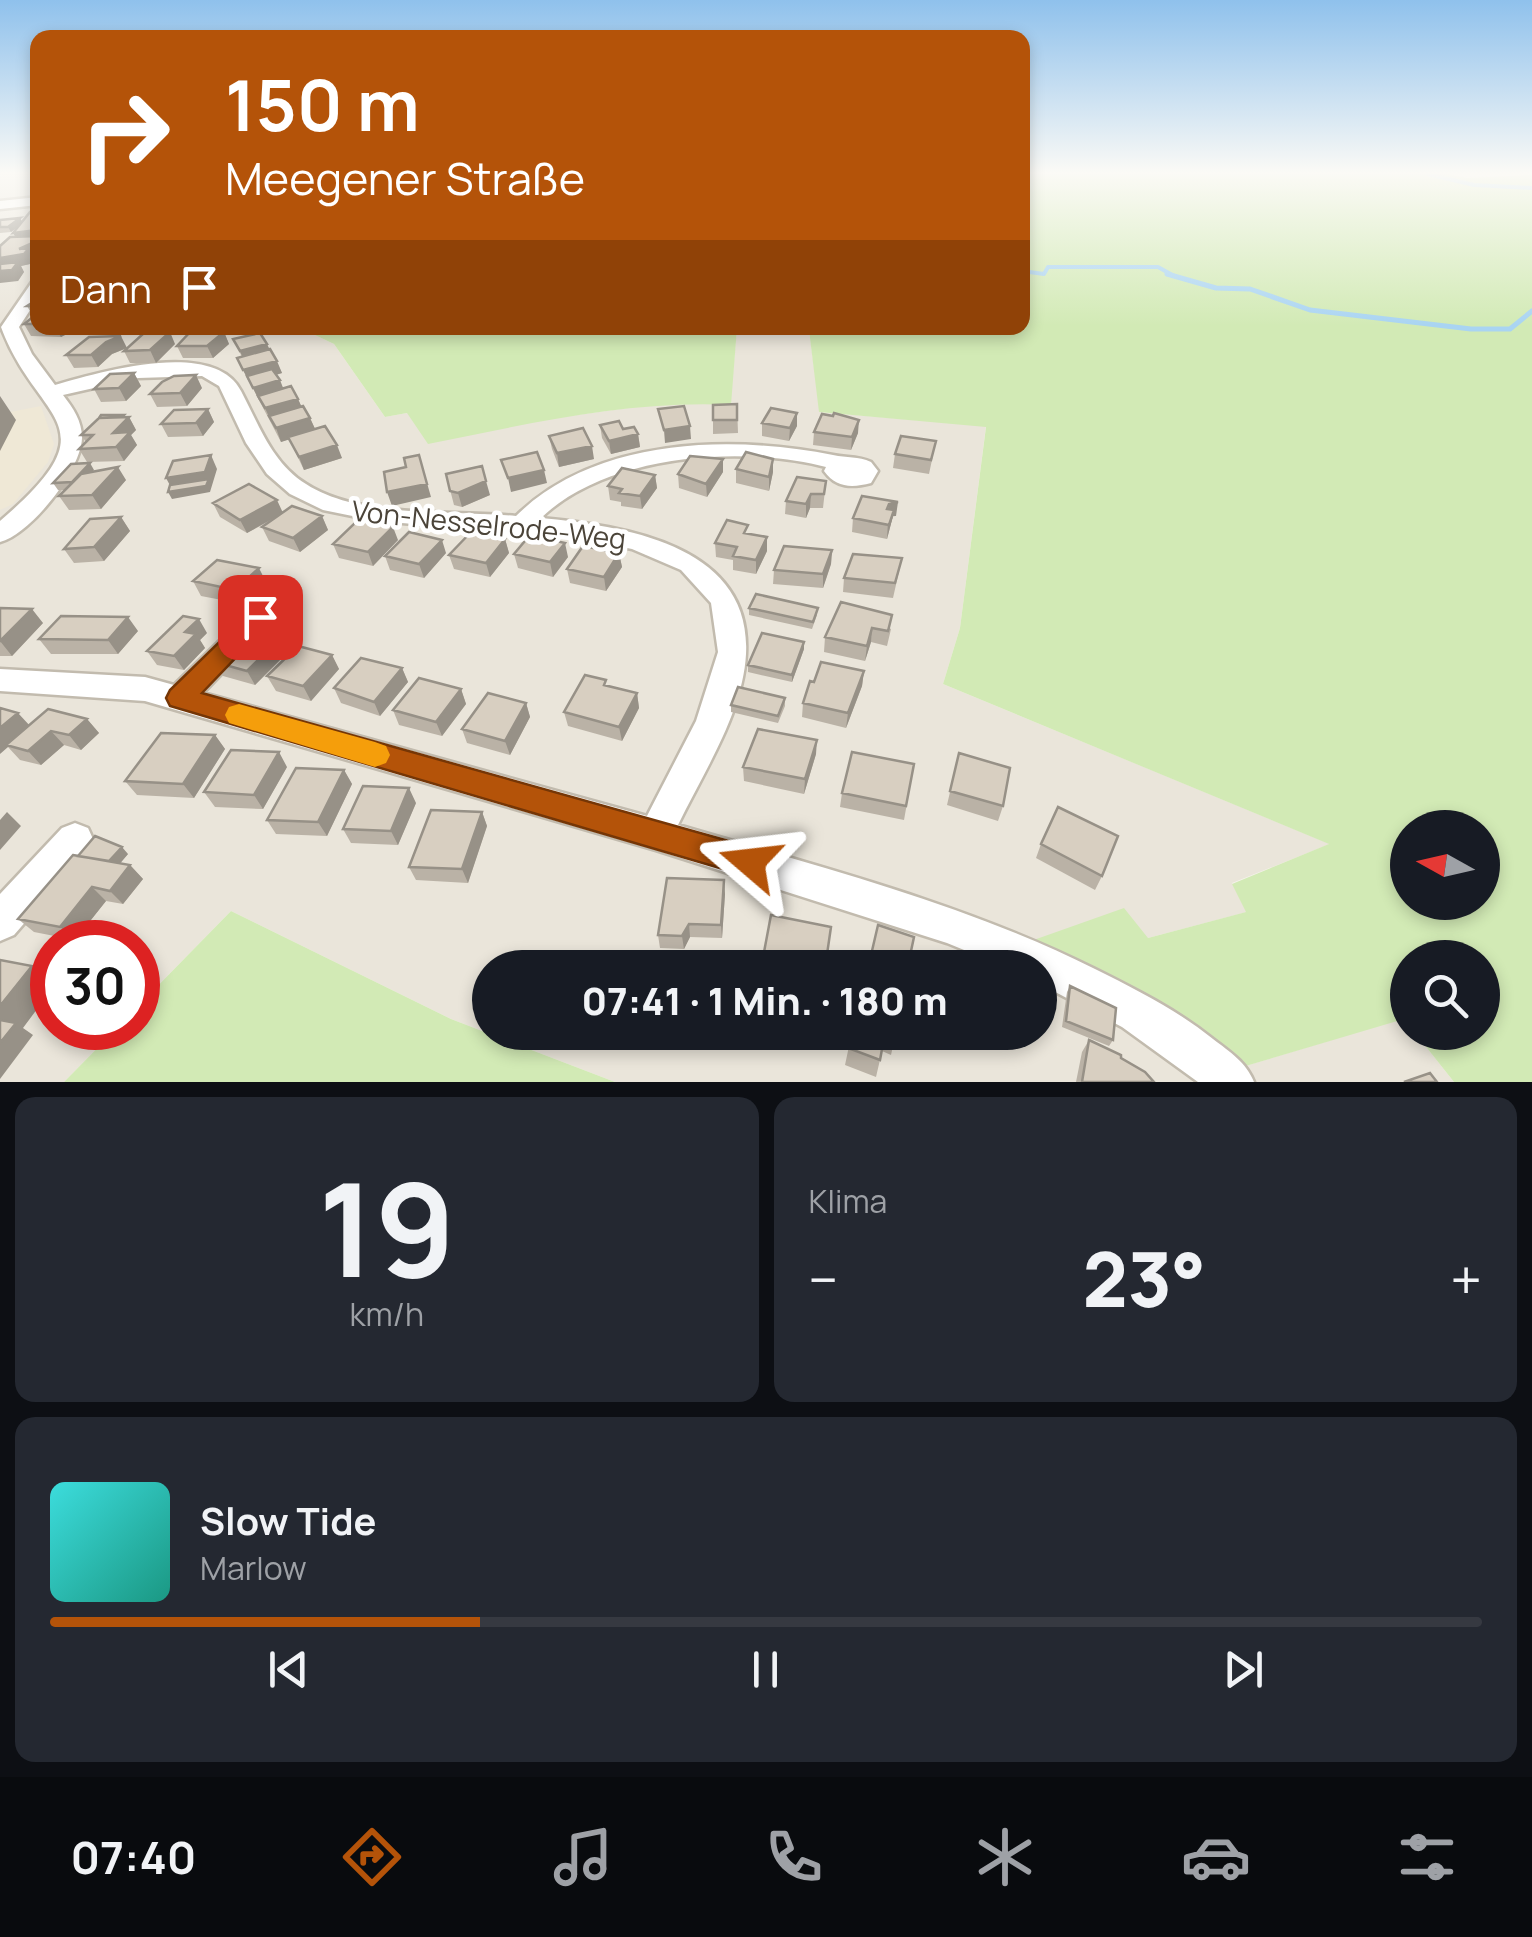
<!DOCTYPE html>
<html lang="de">
<head>
<meta charset="utf-8">
<style>
  :root { --surface:#171b24; --page:#242831; --text:#f1f3f6; --muted:#9ea1a6; --line:#363941; --accent:#b45309 }
  body { margin:0; font-family:Manrope,sans-serif; background:var(--page); color:var(--text); height:100vh; display:flex; flex-direction:column; font-size:38px; white-space:nowrap }
  * { box-sizing:border-box; margin:0 }
  p { font-size:32px; color:var(--muted) }
  .icon { flex:none; width:55px; height:55px; fill:none; stroke:currentColor; stroke-width:2; stroke-linecap:round; stroke-linejoin:round }
  .map { position:relative; height:1082px; overflow:hidden }
  .drawer { display:flex; flex-direction:column; gap:15px; padding:15px; background:#0d0f14; flex:1 }
  .drawer>* { flex:none }
  .guide { position:absolute; left:30px; top:30px; width:1000px; height:305px; border-radius:20px; box-shadow:0 5px 15px #0003; background:#b45309; color:#fff; overflow:hidden }
  .needle { width:65px; rotate:278deg }
  .buttons { position:absolute; left:1390px; top:810px; display:grid; gap:20px }
  .buttons a { display:grid; place-items:center; width:110px; height:110px; border-radius:50%; background:var(--surface); box-shadow:0 5px 15px #0003; font-size:50px }
  .speed { position:absolute; left:30px; top:920px; display:flex; gap:20px; font-size:50px; font-weight:700; text-align:center }
  .speed>* { display:grid; place-content:center; width:130px; height:130px; border-radius:50%; background:var(--surface); box-shadow:0 5px 15px #0003; line-height:1 }
  .speed .limit { border:15px solid #d22; background:#fff; color:#111 }
  .pin { position:absolute; display:grid; place-items:center; width:85px; height:85px; color:#fff; margin:-42px; border-radius:20px; box-shadow:0 5px 15px #0006 }
  .me { position:absolute; width:110px; margin:-55px; rotate:287deg; stroke-linejoin:round; filter:drop-shadow(0 0 8px #0008) }
  .turn { display:flex; align-items:center; gap:35px; height:210px; padding:0 30px; font-size:45px }
  .turn .icon { width:130px; height:130px; stroke-width:2.5 }
  .turn b { display:block; font-size:70px; line-height:85px }
  .then { display:flex; align-items:center; height:95px; padding:0 30px; background:#0003; gap:20px; font-size:38px }
  .big { font-size:75px; font-weight:800; line-height:1.1 }
  .drawer .tile { flex:1; display:flex; flex-direction:column; justify-content:center; gap:15px; min-width:0; padding:0 35px; border-radius:20px; background:var(--page) }
  .drawer .dial { align-items:center; gap:0 }
  .dial b { font-size:130px; line-height:1 }
  .song { display:flex; align-items:center; gap:30px }
  .cover { width:120px; height:120px; border-radius:15px; background:linear-gradient(135deg,hsl(180 70% 55%),hsl(170 70% 35%)) }
  .played { height:10px; border-radius:5px; background:linear-gradient(90deg,var(--accent) 30%,var(--line) 30%) }
  .keys { display:flex; justify-content:space-around; direction:ltr }
  .heat { display:flex; justify-content:space-between; align-items:center; font-size:55px; direction:ltr }
  .drawer .tiles { flex:1; display:grid; gap:15px; grid-template-columns:1fr 1fr }
  .tile:last-child { grid-column:span 2 }
  .trip { position:absolute; left:472px; top:950px; width:585px; height:100px; border-radius:50px; background:var(--surface); box-shadow:0 5px 15px #0003; font-weight:800; line-height:100px; text-align:center }
  .tab-bar { display:flex; height:160px; justify-content:space-around; align-items:center; background:#090b0e; color:var(--muted) }
  .tab-bar .icon { width:70px; height:70px }
  .tab-bar .on { color:var(--accent) }
  .tab-bar b { font-size:45px; color:var(--text) }
  .map>svg:first-child { display:block }
  .residential { fill:#eae5da; fill-rule:evenodd }
  .education { fill:#efe8d6 }
  .green { fill:#d2eab5; fill-rule:evenodd }
  .lines { fill:none; stroke-linecap:round; stroke-linejoin:round }
  .stream-far1 { stroke:#a9d4f2; stroke-width:4 }
  .stream { stroke:#a9d4f2; stroke-width:5 }
  .minor-casing { stroke:#c2bbae; stroke-width:5 }
  .minor { fill:#fff; fill-rule:evenodd }
  .wall { fill:#bab2a6 }
  .shaded-wall { fill:#979187 }
  .building { fill:#d8cfc1; stroke:#979187; stroke-width:2.5 }
  .route { fill:#b45309; stroke:#753606; stroke-width:2.5 }
  .slow { fill:#f59e0b }
  .labels { text-anchor:middle; dominant-baseline:central; stroke-width:9; stroke-linejoin:round; paint-order:stroke }
  .street-label { font-size:28px; fill:#4b4439; stroke:#fff }
</style>
</head>
<body>
<div class="map">
<svg width="1532" height="1082" viewBox="0 0 1532 1082">
  <rect width="100%" height="100%" fill="#f6f3ec"/>
  <!-- residential -->
  <path class="residential" d="M0 174H37L38 328H300L334 344 385 417 407 413 562 417 671 402 730 405 737 328H759L809 330 820 412 986 426 960 628 943 684 1330 844 1232 883 1247 912 1148 938 1222 1073 1404 1018 1408 1032 1415 1033 1454 1082H615L451 1019 231 911 138 1006V942H52V1028H117L64 1082H0ZM490 968H1040V1032H490Z"/>
  <!-- education -->
  <path class="education" d="M41 406 54 444 48 462 13 504 0 510V414Z"/>
  <!-- green -->
  <path class="green" d="M1023 174H1446L1467 178 1532 175V1082H1454L1415 1033 1482 1032V958H1408L1407 1022 1404 1019 1222 1073 1011 948 1124 908 1148 938 1246 912 1232 884 1329 844 943 684 960 628 986 427 819 412 809 330 759 328H1022ZM1408 828H1482V902H1408Z
    M300 328H737L731 405C628 400 529 424 428 444L407 413 385 417 334 344Z
    M231 911 451 1019 615 1082H64L117 1028H138V1006Z"/>
  <g class="lines">
    <!-- stream-far1 -->
    <path class="stream-far1" d="M1428 174 1474 185 1532 188
      M1022 271 1044 274 1048 267H1158L1176 277"/>
    <!-- stream -->
    <path class="stream" d="M1167 274 1216 288 1250 289 1310 310 1471 329H1510L1532 311"/>
    <defs>
      <path id="minor" d="M38 197V205L0 209V201Z
        M38 280V298L19 327 32 354 55 385C100 372 214 338 241 391 259 425 272 463 306 484 360 519 453 510 516 516 596 437 731 435 833 455 847 458 858 456 871 462L878 471 871 483C852 488 836 488 824 471L826 467C742 445 607 454 541 518 624 526 752 545 746 654 743 713 703 773 678 825 820 867 963 903 1095 969 1137 990 1177 1010 1213 1039 1230 1052 1246 1062 1254 1082H1198L1122 1027 1040 984V968H1008L947 943 656 850 145 701 0 691V669L145 677 174 685 278 584H296L300 590 296 596 203 693 647 816 696 721 718 652 711 603 681 570 632 549 574 537 377 521 323 510 290 494 267 474 246 443 219 386 202 376 138 378 63 395C73 408 82 421 82 438 81 470 31 534 0 542V521C116 422 37 424 1 327L32 282Z
        M75 823 88 828 93 839 88 850 14 935 0 941V894L62 828Z"/>
    </defs>
    <!-- minor casing -->
    <use href="#minor" class="minor-casing"/>
    <!-- minor -->
    <use href="#minor" class="minor"/>
  </g>
  <!-- wall -->
  <path class="wall" d="M38 211V254L33 256 35 258 30 264 21 266 24 272 18 281 16 236 13 233 18 227 11 232 0 233V220L20 218 22 222Z
    M38 299V328H79L61 337 31 336 24 324 33 316 27 306Z
    M224 332 229 344 213 358H183L177 346Z
    M233 339 267 344 282 373 276 375 283 388 298 399 301 406 310 418 315 429 342 458 304 470 289 439 281 442 237 358 242 357Z
    M175 344 156 363H130L124 351 127 348 112 354 98 367 74 368 66 355 127 348Z
    M134 373 141 386 126 401 101 402 94 389Z
    M202 388 187 406 157 407 150 394Z
    M737 404 738 433 713 434V405Z
    M208 409 214 422 203 436 168 437 161 424Z
    M124 415 125 417H129L136 430 131 435 137 445 124 461 87 462 79 449 86 442 81 435Z
    M762 423 797 426 789 441 762 436Z
    M600 425 623 429 638 434 640 447 611 454 602 438Z
    M814 432 858 433 851 450 813 445Z
    M549 436 594 459 559 467 552 449Z
    M936 441 929 474 893 468 895 454Z
    M773 459V472L769 491 736 483V469Z
    M94 470 92 471 126 480 101 509 69 510 59 496 66 490H58L53 483Z
    M723 472 707 497 679 488 678 474Z
    M446 474 490 495 462 507 454 505Z
    M655 475 657 488 642 509 621 506V502L610 500 608 486Z
    M826 481 823 508H810L806 518 785 514 786 501Z
    M213 503 322 516 328 530 300 552 269 541 262 527 273 519 247 533 220 517Z
    M893 516 887 539 852 532 853 518 896 516Z
    M121 517 130 531 104 561 74 563 64 549Z
    M749 533 767 551 756 574 733 570V560L716 557 715 543Z
    M505 539 509 553 490 577 454 569 449 555Z
    M398 540 373 566 339 558 333 544Z
    M832 550 831 564 823 588 773 584 774 570Z
    M446 553 424 578 390 570 385 556Z
    M619 553 622 567 606 591 570 583 567 569Z
    M514 554 568 557 553 577 518 568Z
    M902 558 893 598 843 592 844 578Z
    M193 581 266 582 243 604 201 596Z
    M841 602 891 629 887 646 871 642 865 661 824 652 825 637Z
    M0 608 43 623 12 656H0Z
    M749 608 817 615 812 629 749 615Z
    M138 631 118 654H51L39 639Z
    M207 633 200 640 205 648 184 670 157 665 147 651Z
    M276 642 284 656 255 685 223 676 214 662Z
    M804 642V649L792 682 748 672V665Z
    M332 655 339 669 311 701 276 691 267 676Z
    M402 668 408 682 380 716 341 703 334 688Z
    M864 671 862 686 846 728 802 717 803 703 814 682Z
    M608 686 637 693 639 708 622 741 568 726 564 712Z
    M461 689 466 704 442 736 399 725 393 710Z
    M785 698V706L778 723 731 712V705Z
    M526 703 530 717 510 755 467 743 462 729Z
    M87 719 99 733 81 750 64 745 41 765 20 760 8 747 29 725Z
    M215 735 225 749 194 798 137 795 125 781Z
    M959 753 1003 806 998 821 947 805Z
    M816 754 804 794 744 781 743 767Z
    M914 764 904 820 840 807 842 793Z
    M287 767 263 809 215 807 204 792Z
    M344 770 352 784 327 836 276 834 267 820Z
    M416 803 398 845 351 843 343 829Z
    M482 812 487 826 468 883 416 880 409 867Z
    M1041 844 1102 876 1095 890 1036 858Z
    M128 854 120 863 130 865 143 879 123 904 106 901 75 940 34 932 18 919 78 856Z
    M725 894 722 938 690 937 684 949 660 948 658 935Z
    M771 915 826 968H761Z
    M1070 986 1113 1040 1109 1046 1062 1027 1067 992Z
    M852 1032H896L891 1055 882 1051 876 1077 845 1065Z
    M1089 1040 1121 1058 1154 1082H1076L1082 1052Z"/>
  <!-- shaded-wall -->
  <path class="shaded-wall" d="M20 218 23 223 11 232 8 227Z
    M38 229V241L19 243 13 233Z
    M38 241V254L33 256 35 258 30 264 21 266 24 272 18 281 0 283V258Z
    M55 328H79L61 337Z
    M170 332 175 344 156 363 150 350Z
    M224 332 229 344 213 358 207 346Z
    M121 336 127 348 112 354 98 367 91 355 106 342Z
    M267 344 272 356 245 363 240 351Z
    M277 361 282 373 250 382 247 376 249 382 243 370Z
    M134 373 141 386 126 401 119 388Z
    M196 375 202 388 187 406 180 393Z
    M280 380 285 393 259 400 253 388Z
    M0 396 16 420 0 451Z
    M298 399 304 412 271 421 265 408Z
    M208 409 214 422 203 436 196 423Z
    M797 413V426L789 441 790 428Z
    M124 415 126 419 129 417 136 430 131 435 137 445 124 461 116 447 113 433Z
    M310 418 316 431 281 442 276 428Z
    M859 420 858 433 851 450 852 437Z
    M690 426 691 439 665 443 664 430Z
    M638 434 640 447 611 454 609 441Z
    M337 445 342 458 304 470 299 457Z
    M592 446 594 459 559 467 557 453Z
    M211 455 217 469 210 492 172 499 168 492 173 491 166 478Z
    M419 455 431 497 392 506 387 492Z
    M723 459V472L707 497 706 484Z
    M773 459V472L769 491V477Z
    M90 463 94 470 77 489 73 482Z
    M118 467 126 480 101 509 92 495Z
    M544 470 547 483 511 492 508 478Z
    M655 475 657 488 642 509 640 496Z
    M486 481 490 495 462 507 458 493Z
    M811 494 810 508 806 518V504Z
    M277 500 283 513 247 533 240 520Z
    M898 502 896 516H893L887 539 889 504Z
    M322 516 328 530 300 552 293 538Z
    M121 517 130 531 104 561 94 547Z
    M393 527 398 540 373 566 368 552Z
    M767 537V551L756 574V560Z
    M505 539 509 553 490 577 486 563Z
    M442 540 446 553 424 578 419 564Z
    M565 543 568 557 553 577 550 562Z
    M832 550 831 564 823 588V574Z
    M619 553 622 567 606 591 604 577Z
    M259 568 266 582 243 604 235 590Z
    M32 609 43 623 12 656 0 641Z
    M128 617 138 631 118 654 108 640Z
    M199 619 207 633 200 640 205 648 184 670 174 656 185 632Z
    M872 628 871 642 865 661 867 646Z
    M276 642 284 656 255 685 247 671Z
    M804 642V649L792 682V675Z
    M332 655 339 669 311 701 303 686Z
    M402 668 408 682 380 716 374 702Z
    M864 671 862 686 846 728 848 713Z
    M461 689 466 704 442 736 436 722Z
    M637 693 639 708 622 741 619 727Z
    M526 703 530 717 510 755 505 741Z
    M18 713 31 727 0 754V728Z
    M87 719 99 733 81 750 69 735Z
    M51 731 64 745 41 765 28 751Z
    M215 735 225 749 194 798 183 784Z
    M817 740 816 754 804 794 805 779Z
    M279 752 287 767 263 809 254 795Z
    M344 770 352 784 327 836 318 822Z
    M409 788 416 803 398 845 391 831Z
    M7 812 21 826 0 850V820Z
    M482 812 487 826 468 883 462 869Z
    M122 847 128 854 112 873 105 867Z
    M130 865 143 879 123 904 110 891Z
    M724 880 725 894 722 938 721 925Z
    M92 887 106 901 75 940 60 927Z
    M689 924 690 937 684 949 682 936Z
    M32 966 52 982V989L23 1028 33 1035 0 1079V1043L12 1028 0 1019V1006Z"/>
  <!-- building -->
  <path class="building" d="M38 211 37 230 13 233 30 212Z
    M20 218 8 227H0V220Z
    M38 236 37 241 19 249 29 248 24 254 0 258V246L10 237Z
    M18 262 12 270 0 271V264Z
    M38 299V306H27Z
    M38 313V324H24Z
    M192 330 224 332 207 346H177Z
    M170 332 150 350 124 351 144 333Z
    M260 333 267 344 240 351 233 339Z
    M121 336 106 342 91 355H66L89 337Z
    M270 349 277 361 243 370 237 358Z
    M272 369 280 380 253 388 247 376Z
    M134 373 119 388 94 389 110 374Z
    M196 375 180 393 150 394 162 382 174 376Z
    M291 386 298 399 265 408 258 396Z
    M737 404V420H713V405Z
    M303 406 310 418 276 428 269 416Z
    M684 406 690 426 664 430 658 409Z
    M771 408 797 413 790 428 762 423Z
    M208 409 196 423 161 424 174 410Z
    M834 413 859 420 852 437 814 432 822 414 833 416Z
    M101 415H124L122 417 99 418Z
    M129 417 113 433 130 432 116 447 79 449 93 435H81L99 418Z
    M619 421 623 429 634 427 638 434 609 441 600 425Z
    M325 426 337 445 299 457 288 437Z
    M583 428 592 446 557 453 549 436Z
    M901 436 936 441 931 460 895 454Z
    M537 452 544 470 508 478 501 460Z
    M746 452 773 459 769 477 736 469Z
    M211 455 205 472 166 478 173 461Z
    M419 455 427 484 387 492 384 472 406 467 404 458Z
    M690 456 723 459 706 484 678 474Z
    M90 463 72 482 53 483 71 464Z
    M482 466 486 481 458 493 450 491 446 474Z
    M118 467 92 495 59 496 81 474Z
    M622 468 655 475 640 496 619 493 622 489 608 486Z
    M797 477 826 481 824 494H811L806 504 786 501Z
    M209 479 206 486 168 492 170 485Z
    M249 484 277 500 240 520 213 503Z
    M862 496 898 502 889 504 887 509 894 510 889 525 853 518Z
    M292 506 322 516 293 538 262 527Z
    M121 517 94 547 64 549 90 519Z
    M359 519 393 527 368 552 333 544Z
    M727 520 748 525 744 533 767 537 756 560 733 556 737 547 715 543Z
    M409 532 442 540 419 564 385 556Z
    M471 532 505 539 486 563 449 555Z
    M530 535 565 543 550 562 514 554Z
    M583 546 619 553 604 577 567 569Z
    M784 546 832 550 823 574 774 570Z
    M853 554 902 558 895 583 844 578Z
    M217 560 259 568 235 590 193 581Z
    M756 594 818 608 813 622 749 608Z
    M841 602 892 615 888 631 872 628 867 646 825 637Z
    M0 608 32 609 0 641Z
    M61 616 128 617 108 640 39 639Z
    M183 616 199 619 185 632 196 634 174 656 147 651Z
    M762 633 804 642 792 675 748 665Z
    M244 634 276 642 247 671 214 662Z
    M298 646 332 655 303 686 267 676Z
    M361 658 402 668 374 702 334 688Z
    M821 662 864 671 848 713 803 703 810 681 814 682Z
    M585 675 606 680 604 685 637 693 619 727 564 712Z
    M419 678 461 689 436 722 393 710Z
    M738 687 785 698 778 716 731 705Z
    M488 693 526 703 505 741 462 729Z
    M0 708 18 713 0 728Z
    M48 709 87 719 69 735 51 731 28 751 6 745Z
    M758 729 817 740 805 779 743 767Z
    M161 733 215 735 183 784 125 781Z
    M231 750 279 752 254 795 204 792Z
    M852 752 914 764 906 806 842 793Z
    M959 753 1010 768 1003 806 950 791Z
    M296 768 344 770 318 822 267 820Z
    M363 786 409 788 391 831 343 829Z
    M1058 807 1118 836 1102 876 1041 844Z
    M431 810 482 812 462 869 409 867Z
    M95 836 122 847 109 861 78 856Z
    M73 855 130 865 110 891 92 887 60 927 18 919Z
    M667 878 724 880 721 925 689 924 682 936 658 935Z
    M771 915 831 927 825 968H811L789 961 788 968H761Z
    M878 925 914 937 908 965 915 968H868Z
    M0 960 32 966 0 1006Z
    M1070 986 1116 1008 1113 1040 1066 1021Z
    M0 1020 16 1023 0 1043Z
    M852 1032H896L895 1037 885 1033 880 1060 848 1048Z
    M1089 1040 1121 1055V1058L1145 1072 1154 1082H1082Z
    M1430 1073 1437 1082H1404Z"/>
  <!-- sky -->
  <linearGradient id="sky" x2="0" y2="1"><stop stop-color="#8fc1ec"/><stop offset="0.53" stop-color="#fbfaf6"/><stop offset="1" stop-color="#fbfaf6" stop-opacity="0"/></linearGradient>
  <rect width="1532" height="326" fill="url(#sky)"/>
  <!-- route -->
  <path class="route" d="M260 608 269 611 273 617 269 623 202 693 750 847 762 851 767 862 762 873 750 877 170 706 166 698 170 690 251 611Z"/>
  <!-- slow -->
  <path class="slow" d="M239 704 375 742 386 746 390 755 386 763 375 767 229 723 225 715 229 707Z"/>
  <g class="labels">
    <!-- street labels -->
    <g class="street-label">
      <text transform="translate(489 524) rotate(6)">Von-Nesselrode-Weg</text>
    </g>
  </g>
</svg>
<div class="buttons">
<a><svg class="needle" viewBox="-14 -14 28 28"><path d="M0-13l5 13h-10z" fill="#e53935"/><path d="M0 13l5-13h-10z" fill="#9ea1a6"/></svg></a>
<a><svg class="icon" aria-label="search" viewBox="0 0 24 24"><circle cx="10" cy="10" r="6"/><path d="M15 15l6 6"/></svg></a>
</div>
<div class="speed"><div class="limit">30</div></div>
<div class="pin" style="left:260px;top:617px;background:#d93025"><svg class="icon" aria-label="arrive" viewBox="0 0 24 24"><path d="M6 21V4h12l-3 4 3 4H6"/></svg></div>
<svg class="me" style="left:750px;top:862px" viewBox="-20 -20 40 40"><path d="M0-17L14 15 0 8-14 15z" fill="#b45309" stroke="#fff" stroke-width="4"/></svg>
<div class="trip">07:41 · 1 Min. · 180 m</div>
<div class="guide">
<div class="turn"><svg class="icon" aria-label="right" viewBox="0 0 24 24"><path d="M7 20v-9h11M14 6l5 5-5 5"/></svg><div><b>150 m</b>Meegener Straße</div></div>
<div class="then">Dann<svg class="icon" aria-label="arrive" viewBox="0 0 24 24"><path d="M6 21V4h12l-3 4 3 4H6"/></svg></div>
</div>
</div>
<section class="drawer">
<div class="tiles">
<div class="tile dial"><b>19</b><p>km/h</p></div>
<div class="tile"><p>Klima</p>
<div class="heat"><a>−</a><b class="big">23°</b><a>+</a></div>
</div>
<div class="tile">
<div class="song"><i class="cover"></i><div><b>Slow Tide</b><p>Marlow</p></div></div>
<div class="played"></div>
<div class="keys"><svg class="icon" aria-label="previous" viewBox="0 0 24 24"><path d="M18 5L8 12l10 7zM5 5v14"/></svg><svg class="icon" aria-label="pause" viewBox="0 0 24 24"><path d="M8 5v14M16 5v14"/></svg><svg class="icon" aria-label="next" viewBox="0 0 24 24"><path d="M6 5l10 7-10 7zM19 5v14"/></svg></div>
</div>
</div>
</section>
<nav class="tab-bar">
<b>07:40</b>
<svg class="icon on" aria-label="directions" viewBox="0 0 24 24"><path d="M12 3l9 9-9 9-9-9zM9 14v-3h6M13 9l2 2-2 2"/></svg>
<svg class="icon" aria-label="music" viewBox="0 0 24 24"><path d="M9 18V5l10-2v13"/><circle cx="6" cy="18" r="3"/><circle cx="16" cy="16" r="3"/></svg>
<svg class="icon" aria-label="phone" viewBox="0 0 24 24"><path d="M5 4h4l2 5-3 2q2 4 5 5l2-3 5 2v4C11 20 4 13 5 4z"/></svg>
<svg class="icon" aria-label="climate" viewBox="0 0 24 24"><path d="M12 3v18M4 7l16 10M4 17L20 7"/></svg>
<svg class="icon" aria-label="car" viewBox="0 0 24 24"><path d="M5 17H2v-5l4-1 3-4h7l3 4 3 1v5h-3M9 17h6M6 11h13"/><circle cx="7" cy="17" r="2"/><circle cx="17" cy="17" r="2"/></svg>
<svg class="icon" aria-label="filters" viewBox="0 0 24 24"><path d="M4 7h16M4 17h16"/><circle cx="9" cy="7" r="2"/><circle cx="15" cy="17" r="2"/></svg>
</nav>
</body>
</html>
